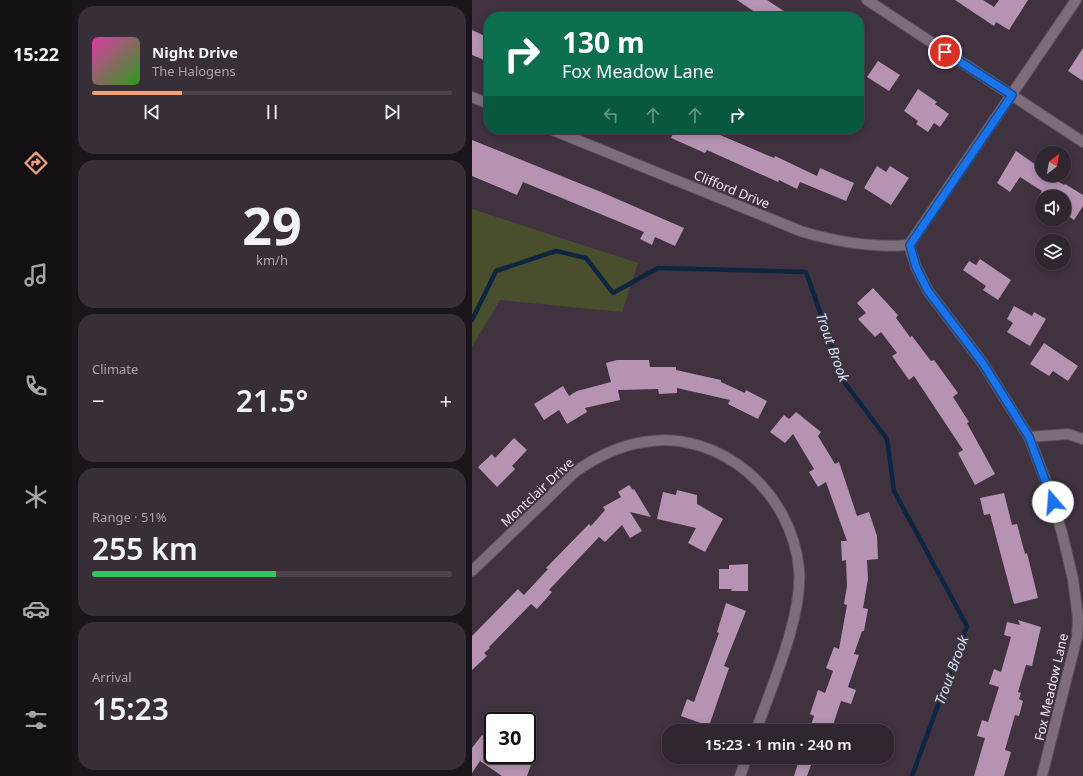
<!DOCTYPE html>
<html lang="en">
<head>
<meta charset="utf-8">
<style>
  :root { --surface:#30262f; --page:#382e37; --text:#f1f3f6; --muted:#a8a5aa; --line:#4b434b; --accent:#f0a279 }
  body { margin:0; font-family:"Noto Sans",sans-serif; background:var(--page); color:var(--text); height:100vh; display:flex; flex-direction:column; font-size:15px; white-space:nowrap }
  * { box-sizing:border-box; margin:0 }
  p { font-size:13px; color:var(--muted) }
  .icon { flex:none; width:22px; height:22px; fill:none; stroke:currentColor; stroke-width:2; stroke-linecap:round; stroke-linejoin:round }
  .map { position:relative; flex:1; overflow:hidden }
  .side { display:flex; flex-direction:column; gap:6px; padding:6px; background:#1a151a; width:400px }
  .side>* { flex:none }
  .banner { position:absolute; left:12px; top:12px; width:380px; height:122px; border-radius:16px; box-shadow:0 2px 10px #0003,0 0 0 1px var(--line); background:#0b6e4f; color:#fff; overflow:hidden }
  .needle { width:26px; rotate:31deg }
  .buttons { position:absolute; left:563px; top:146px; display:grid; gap:8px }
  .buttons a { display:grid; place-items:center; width:36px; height:36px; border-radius:50%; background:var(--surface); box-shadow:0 2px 10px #0003,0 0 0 1px var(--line); font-size:20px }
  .speed { position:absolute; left:12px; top:712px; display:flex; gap:8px; font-size:20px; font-weight:700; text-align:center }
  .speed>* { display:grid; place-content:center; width:52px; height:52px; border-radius:50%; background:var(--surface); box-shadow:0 2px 10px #0003,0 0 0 1px var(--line); line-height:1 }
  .speed .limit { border:2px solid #111; border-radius:6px; background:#fff; color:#111 }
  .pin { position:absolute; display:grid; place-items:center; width:34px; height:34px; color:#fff; margin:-17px; border:2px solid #fff; border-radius:50%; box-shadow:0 1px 4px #0007 }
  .me { position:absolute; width:44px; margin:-22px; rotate:342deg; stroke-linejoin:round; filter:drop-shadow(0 0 3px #0008) }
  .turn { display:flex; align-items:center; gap:14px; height:84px; padding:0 12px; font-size:18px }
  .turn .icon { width:52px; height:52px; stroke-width:2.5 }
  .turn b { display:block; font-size:28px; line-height:34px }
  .lanes { display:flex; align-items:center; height:38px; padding:0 12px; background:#0003; justify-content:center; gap:20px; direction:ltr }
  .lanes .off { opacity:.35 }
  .big { font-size:30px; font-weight:600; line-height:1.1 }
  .side .card { flex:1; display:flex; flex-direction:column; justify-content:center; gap:6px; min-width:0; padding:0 14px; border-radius:16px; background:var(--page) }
  .side .dial { align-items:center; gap:0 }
  .dial b { font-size:52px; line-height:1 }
  .song { display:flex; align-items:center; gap:12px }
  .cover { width:48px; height:48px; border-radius:6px; background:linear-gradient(135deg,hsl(320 70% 55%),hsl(110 70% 35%)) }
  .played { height:4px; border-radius:2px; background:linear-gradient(90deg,var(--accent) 25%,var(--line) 25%) }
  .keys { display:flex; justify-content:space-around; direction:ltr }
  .heat { display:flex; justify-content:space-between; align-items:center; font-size:22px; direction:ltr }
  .charge { height:6px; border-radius:3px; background:linear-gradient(90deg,#34c759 51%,var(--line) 0) }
  .trip { position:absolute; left:190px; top:724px; width:232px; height:40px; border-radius:16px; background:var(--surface); box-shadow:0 2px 10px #0003,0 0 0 1px var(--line); font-weight:600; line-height:40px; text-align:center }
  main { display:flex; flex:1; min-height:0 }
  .tab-bar { display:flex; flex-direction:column; width:72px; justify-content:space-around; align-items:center; background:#130f13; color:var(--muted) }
  .tab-bar .icon { width:28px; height:28px }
  .tab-bar .selected { color:var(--accent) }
  .tab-bar b { font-size:18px; color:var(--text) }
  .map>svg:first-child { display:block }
  .green { fill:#494f2d }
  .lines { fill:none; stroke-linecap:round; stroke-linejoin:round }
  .stream { stroke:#0c2641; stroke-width:4.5 }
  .building { fill:#b693b3 }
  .street-casing { stroke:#5b505a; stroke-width:12 }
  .street { stroke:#7d6d7b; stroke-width:10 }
  .route-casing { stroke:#114b97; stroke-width:10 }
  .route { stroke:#1a73e8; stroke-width:7 }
  .labels { text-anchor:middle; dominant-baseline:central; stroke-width:4; stroke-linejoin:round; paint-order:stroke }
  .street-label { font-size:13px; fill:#f3eaf2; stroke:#40323f }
  .water-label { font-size:14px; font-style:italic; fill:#cfe2f8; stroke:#40323f }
</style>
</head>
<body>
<main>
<nav class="tab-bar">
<b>15:22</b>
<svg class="icon selected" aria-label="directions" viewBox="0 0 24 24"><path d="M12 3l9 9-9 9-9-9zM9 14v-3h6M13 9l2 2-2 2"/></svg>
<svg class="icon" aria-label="music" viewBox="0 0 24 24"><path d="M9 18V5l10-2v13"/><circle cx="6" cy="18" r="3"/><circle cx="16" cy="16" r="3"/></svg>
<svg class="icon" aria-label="phone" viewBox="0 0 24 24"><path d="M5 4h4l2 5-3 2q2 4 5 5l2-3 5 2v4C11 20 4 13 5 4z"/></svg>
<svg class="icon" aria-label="climate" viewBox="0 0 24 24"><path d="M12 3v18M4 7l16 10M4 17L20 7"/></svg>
<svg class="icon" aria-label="car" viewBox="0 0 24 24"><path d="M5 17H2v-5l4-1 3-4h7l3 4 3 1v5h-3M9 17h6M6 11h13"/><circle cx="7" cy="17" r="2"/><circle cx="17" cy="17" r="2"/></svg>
<svg class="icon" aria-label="filters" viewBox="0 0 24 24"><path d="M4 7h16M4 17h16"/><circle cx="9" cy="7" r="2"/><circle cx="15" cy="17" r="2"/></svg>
</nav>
<section class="side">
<div class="card">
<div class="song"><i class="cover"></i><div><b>Night Drive</b><p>The Halogens</p></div></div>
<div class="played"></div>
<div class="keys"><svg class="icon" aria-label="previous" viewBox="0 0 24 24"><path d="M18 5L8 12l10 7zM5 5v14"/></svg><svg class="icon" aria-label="pause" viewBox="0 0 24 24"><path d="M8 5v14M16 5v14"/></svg><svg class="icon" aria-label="next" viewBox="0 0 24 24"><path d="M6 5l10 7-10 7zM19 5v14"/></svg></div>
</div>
<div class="card dial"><b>29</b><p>km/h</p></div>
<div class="card"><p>Climate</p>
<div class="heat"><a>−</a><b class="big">21.5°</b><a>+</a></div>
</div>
<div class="card"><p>Range · 51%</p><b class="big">255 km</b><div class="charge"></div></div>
<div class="card"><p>Arrival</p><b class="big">15:23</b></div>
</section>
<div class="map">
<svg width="611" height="776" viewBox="0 0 611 776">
  <rect width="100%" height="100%" fill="#40323f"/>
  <!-- green -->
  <path class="green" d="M0 209 166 263 150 312 28 300 0 347Z"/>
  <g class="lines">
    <!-- stream -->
    <path class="stream" d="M0 320 24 271 84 251 114 258 141 293 186 268 334 272 373 383 415 439 422 491 495 626 440 776"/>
  </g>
  <!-- building -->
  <path class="building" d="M265 0H295L321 17H290Z
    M483 0H511L522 7 527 0H556L537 30 524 22 522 26Z
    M0 30 17 38V62L0 55Z
    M611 48V81L596 71Z
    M406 61 428 75 417 91 395 77Z
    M446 89 465 102 463 104 477 114 468 127 462 123 456 132 444 124 446 121 432 111Z
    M203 129H234L302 158 303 156 345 176 348 168 382 183 374 201 328 182 325 189 307 180 306 182 235 150 233 153 199 138Z
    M0 140 129 192 212 228 203 246 183 237 180 245 168 239 172 232 51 182 45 195 0 176Z
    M544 151 567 167 566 169 570 172V175H575L592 185 593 184 611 195V206L602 220 592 213V197H570V199L566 197 570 191 548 177 538 192 525 183Z
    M405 166 414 172 418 166 437 178 419 205 392 188Z
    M508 259 539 280 526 300 511 290 514 286 491 270 497 261 504 265Z
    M401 288 426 315 424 318 438 337 440 336 459 361 462 360 486 393 481 397 497 422 495 423 523 474 503 485 486 453 491 450 442 376 437 380 420 356 425 353 409 332 403 337 386 319 394 313 385 303Z
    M542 306 560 316 562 312 574 319 558 346 535 332 541 323 535 319Z
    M572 343 606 366 596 381 581 371 577 376 558 364Z
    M145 360H177L178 367H204V370L249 380V382L273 393 274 390 295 401 286 419 256 404 258 400 205 388V393L187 394 186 389 146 390 148 400 113 408 115 412 95 424 87 410 72 420 62 404 91 386 97 396 105 391 139 382 134 363Z
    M324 412 349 432 346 436 363 464 367 462 385 516 397 512 405 536 406 559 395 560 396 579 391 608 396 609 392 631H390L382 654 387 655 376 687 384 690 379 704 369 701 359 731H337L342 716 338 714 346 690 353 693 361 671 354 668 362 647 367 649 375 605 372 604 375 586 374 560 370 561 369 541H375L354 482 346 487 337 472 342 469 321 434 313 443 298 432 312 415 317 419Z
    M42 438 55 450 40 466 43 469 25 487 6 467 20 454 23 458Z
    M157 485 161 490 162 489 179 517 158 512 170 531 158 538 150 525 133 542 127 537 77 590 80 592 65 609 59 604 17 647 18 648 12 653 15 656 0 670V636L46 589 52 595 76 569 74 568 117 524 119 526 133 510 131 507 149 497 146 492Z
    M205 490 225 495V504L251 519 233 552 216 543 224 528 185 519 191 492 204 495Z
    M532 493 540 525 545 524 553 554 555 553 566 598 542 604 518 514 512 515 508 498Z
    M276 564V591H259L260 589H247V569H257V565Z
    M254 603 274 611 252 666 257 668 237 726 209 716 215 699 222 702 247 633 245 632Z
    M546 620 569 627 560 666 554 665 546 692 549 693 547 699 551 701 547 716 543 715 533 750 539 752 532 776H502L513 738 505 736 510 720 516 722 527 687 517 684 522 669 529 672 539 637 532 635 535 622 548 625Z
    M10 735 21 743 12 755H28L59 765 55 776H30L8 761 0 773V748Z
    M328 757H342L335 776H322Z"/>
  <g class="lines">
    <defs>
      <path id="street" d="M395 0 611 142
        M0 97 17 104
        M78 129 331 232C366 242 402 248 437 245
        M437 245 444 267 456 291 510 362 557 437 576 487 590 533 601 579 606 618 605 637 570 776
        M437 245 604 0
        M557 437 596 434 611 439
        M0 571 103 472C124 457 146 446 172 442 249 429 320 493 327 569 331 616 300 685 284 731
        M268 776 275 757"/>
    </defs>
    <!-- street casing -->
    <use href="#street" class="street-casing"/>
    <!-- street -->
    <use href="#street" class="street"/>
  </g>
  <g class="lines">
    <defs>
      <path id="route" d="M473 52 540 95 438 245 444 267 456 291 510 362 557 437 581 502"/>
    </defs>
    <!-- route casing -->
    <use href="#route" class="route-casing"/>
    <!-- route -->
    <use href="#route" class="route"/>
  </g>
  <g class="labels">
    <!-- street labels -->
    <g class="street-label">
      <text transform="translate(260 189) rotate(22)">Clifford Drive</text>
      <text transform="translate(65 492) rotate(-43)">Montclair Drive</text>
      <text transform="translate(579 687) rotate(-77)">Fox Meadow Lane</text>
    </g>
    <!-- water labels -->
    <g class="water-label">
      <text transform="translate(361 347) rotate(70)">Trout Brook</text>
      <text transform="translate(479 670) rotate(-70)">Trout Brook</text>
    </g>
  </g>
</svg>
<div class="buttons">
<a><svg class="needle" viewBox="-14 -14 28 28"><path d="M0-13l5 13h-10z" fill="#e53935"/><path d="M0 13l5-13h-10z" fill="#a8a5aa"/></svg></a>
<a><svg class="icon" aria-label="sound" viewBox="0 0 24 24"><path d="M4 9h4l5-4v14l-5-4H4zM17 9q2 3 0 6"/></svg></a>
<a><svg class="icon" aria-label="layers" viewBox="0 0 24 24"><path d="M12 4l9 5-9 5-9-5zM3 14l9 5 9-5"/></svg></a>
</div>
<div class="speed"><div class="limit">30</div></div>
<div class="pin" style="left:473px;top:52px;background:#d93025"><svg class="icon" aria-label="arrive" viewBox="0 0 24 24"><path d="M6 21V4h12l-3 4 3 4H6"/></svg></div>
<svg class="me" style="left:581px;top:502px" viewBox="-20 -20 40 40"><circle r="19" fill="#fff"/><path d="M0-13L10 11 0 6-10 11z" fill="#1a73e8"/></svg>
<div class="trip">15:23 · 1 min · 240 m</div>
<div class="banner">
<div class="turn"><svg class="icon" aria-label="right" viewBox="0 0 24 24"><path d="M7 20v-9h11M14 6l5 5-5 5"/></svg><div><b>130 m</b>Fox Meadow Lane</div></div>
<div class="lanes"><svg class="icon off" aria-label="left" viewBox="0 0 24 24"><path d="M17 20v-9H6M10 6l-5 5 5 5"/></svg><svg class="icon off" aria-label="ahead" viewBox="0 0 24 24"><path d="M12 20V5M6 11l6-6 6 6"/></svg><svg class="icon off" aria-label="ahead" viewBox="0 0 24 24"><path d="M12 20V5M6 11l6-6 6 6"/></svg><svg class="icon" aria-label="right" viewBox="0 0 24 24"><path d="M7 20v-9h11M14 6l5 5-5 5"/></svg></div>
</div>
</div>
</main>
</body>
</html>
